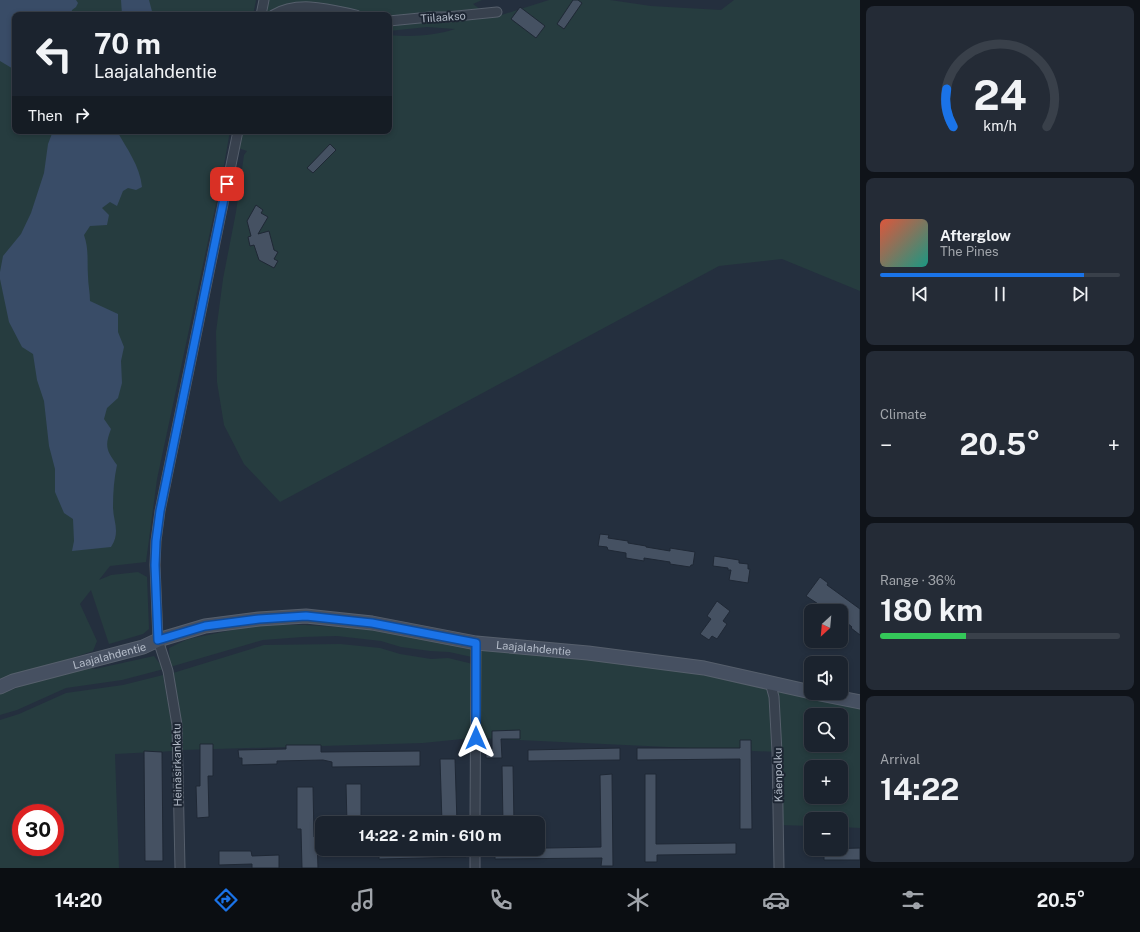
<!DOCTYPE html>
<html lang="en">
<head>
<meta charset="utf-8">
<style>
  :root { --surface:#1b232e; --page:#242b36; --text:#f1f3f6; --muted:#a0a4aa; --line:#39404a; --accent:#1a73e8 }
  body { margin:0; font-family:"Public Sans",sans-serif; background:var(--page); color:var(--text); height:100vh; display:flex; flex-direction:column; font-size:15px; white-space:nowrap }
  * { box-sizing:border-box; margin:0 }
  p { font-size:13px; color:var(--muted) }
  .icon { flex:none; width:22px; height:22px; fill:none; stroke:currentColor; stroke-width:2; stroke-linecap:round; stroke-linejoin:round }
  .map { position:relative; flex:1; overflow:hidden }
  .panel { display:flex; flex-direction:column; gap:6px; padding:6px; background:#0f1319; width:280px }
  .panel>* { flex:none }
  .guide { position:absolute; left:12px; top:12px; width:380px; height:122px; border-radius:8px; box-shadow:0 2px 6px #0003,0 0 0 1px var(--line); background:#1b232e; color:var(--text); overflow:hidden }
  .needle { width:26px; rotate:206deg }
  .tools { position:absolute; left:804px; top:604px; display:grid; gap:8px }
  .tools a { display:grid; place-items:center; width:44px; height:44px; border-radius:8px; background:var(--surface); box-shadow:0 2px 6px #0003,0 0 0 1px var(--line); font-size:20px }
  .speed { position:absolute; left:12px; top:804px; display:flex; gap:8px; font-size:20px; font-weight:700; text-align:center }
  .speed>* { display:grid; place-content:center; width:52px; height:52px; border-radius:50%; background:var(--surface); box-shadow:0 2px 6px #0003,0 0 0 1px var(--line); line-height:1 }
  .speed .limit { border:6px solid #d22; background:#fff; color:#111 }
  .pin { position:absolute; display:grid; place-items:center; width:34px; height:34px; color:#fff; margin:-17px; border-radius:8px; box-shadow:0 2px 6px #0006 }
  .me { position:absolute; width:44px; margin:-22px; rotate:0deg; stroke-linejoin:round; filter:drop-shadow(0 0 3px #0008) }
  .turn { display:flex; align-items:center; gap:14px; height:84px; padding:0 16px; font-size:18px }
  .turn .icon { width:52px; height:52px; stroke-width:2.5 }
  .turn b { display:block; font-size:28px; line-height:34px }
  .then { display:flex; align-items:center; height:38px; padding:0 16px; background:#0003; gap:8px; font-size:15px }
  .big { font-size:30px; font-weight:700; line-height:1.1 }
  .panel .widget { flex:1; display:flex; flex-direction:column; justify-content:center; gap:6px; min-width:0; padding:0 14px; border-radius:8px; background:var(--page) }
  .panel .dial { align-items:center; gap:0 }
  .dial svg { height:104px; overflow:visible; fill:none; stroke:var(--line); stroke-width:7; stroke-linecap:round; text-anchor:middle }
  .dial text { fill:var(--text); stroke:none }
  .song { display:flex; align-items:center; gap:12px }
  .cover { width:48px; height:48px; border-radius:6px; background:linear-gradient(135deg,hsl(10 70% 55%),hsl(170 70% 35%)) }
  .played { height:4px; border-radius:2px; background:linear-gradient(90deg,var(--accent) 85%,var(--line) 85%) }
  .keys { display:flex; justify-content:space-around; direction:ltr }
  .heat { display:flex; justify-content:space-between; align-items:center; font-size:22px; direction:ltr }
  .charge { height:6px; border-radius:3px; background:linear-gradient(90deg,#34c759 36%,var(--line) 0) }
  .trip { position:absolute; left:315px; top:816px; width:230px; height:40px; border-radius:8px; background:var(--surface); box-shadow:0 2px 6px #0003,0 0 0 1px var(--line); font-weight:700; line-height:40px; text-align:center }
  .menu { display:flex; height:64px; justify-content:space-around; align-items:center; background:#0b0e12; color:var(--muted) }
  .menu .icon { width:28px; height:28px }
  .menu .on { color:var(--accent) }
  .menu b { font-size:18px; color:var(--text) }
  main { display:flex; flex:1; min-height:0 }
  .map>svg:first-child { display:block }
  .green { fill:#263c3f; fill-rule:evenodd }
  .water { fill:#394c67 }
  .building { fill:#455162; stroke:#1f2835 }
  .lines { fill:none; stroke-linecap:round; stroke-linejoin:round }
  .street-casing { stroke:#565f6c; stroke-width:11 }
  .secondary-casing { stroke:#565f6c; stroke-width:15 }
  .street { stroke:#38414e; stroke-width:9 }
  .secondary { stroke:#465061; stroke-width:13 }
  .route-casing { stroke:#114b97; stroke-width:10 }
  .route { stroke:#1a73e8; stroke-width:7 }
  .labels { text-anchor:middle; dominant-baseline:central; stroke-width:4; stroke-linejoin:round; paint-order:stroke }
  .street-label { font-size:11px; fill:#b4bcc9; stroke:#1d2633 }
</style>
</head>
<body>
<main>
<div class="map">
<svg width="860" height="868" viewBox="0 0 860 868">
  <rect width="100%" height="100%" fill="#242f3e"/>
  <!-- green -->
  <path class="green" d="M0 0H256L253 15H15V131H230L222 176 157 479 146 562 110 566 99 580 111 575 138 572 147 577 149 629 143 634 109 644 91 590 80 604 97 641 93 651 0 682Z
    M264 0H482L473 4 492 18 549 0H610L651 6 721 10 734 0H860V291L782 259 719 266 280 502 244 464 224 425 217 382 216 332 223 279 236 212 244 155 247 151 235 147 238 131H389V35C411 37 434 36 455 29L427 27 389 31V15H261Z
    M257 625H305L368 629 470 646 472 657 449 652 430 651 401 647 381 641 337 636 303 637 263 640 170 667 169 648 188 639Z
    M476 643 588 653 860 702V828L841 827V819H811V826L779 825 777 752 476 738ZM811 715H841V745H811ZM811 767H841V797H811Z
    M340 644 380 648 400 654 431 659 448 658 473 664 472 738 423 743 182 750 173 673 264 645Z
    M154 656 164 669 122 680 66 688 17 710 0 715V694L44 678 84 667 95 669Z
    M163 675 172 726 174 751 115 754 119 868H0V720L19 714 66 693 123 685ZM21 813H55V847H21Z"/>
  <!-- water -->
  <path class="water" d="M0 0H76L78 3 76 7 72 10 71 15H15V70L0 61Z
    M121 0H149L153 15H122Z
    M53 131H117C127 149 140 166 142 187L136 190 128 188 123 191 117 206 110 202 102 208 109 215 107 225 90 226 84 235C89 249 87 261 88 276 88 284 90 292 90 301L118 314V332L124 347 121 361 122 383 118 398 107 408 104 419 111 429C104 447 107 451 117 465 114 479 113 492 113 507 113 521 121 532 111 547L72 551 74 541 73 519 64 513 55 492V469L49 446 44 401 37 380 33 354 22 347 9 322 0 279V272L3 256 21 234 31 213 44 173 48 144Z"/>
  <!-- building -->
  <path class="building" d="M573 0H578L582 3 564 29 557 24Z
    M520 7 545 26 536 38 511 19Z
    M330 144 336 150 313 173 307 168Z
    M256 205 263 210 261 213 268 217 258 234 269 231 274 250 278 252 274 259 278 261 274 268 259 260 254 245 250 246 248 237 251 236 247 221Z
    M600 534 609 535 608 538 628 541V543L646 546V547L670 551V548L695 552 693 565H691L690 567 670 564V562L644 558V561L626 558V553L608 550 607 547 598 546Z
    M714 556 739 560V563L748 564V569H750L748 583 729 580 731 570H728V568L713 566Z
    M820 577 828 583 827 585 860 609V635L851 628 852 627 841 618V611H829L806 596Z
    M717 601 730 611 723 621 727 624 717 639 712 636 709 640 700 634 711 619 707 616Z
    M520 730V739H501L502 758H486V750L492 749V731Z
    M740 740H751L752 829H740V759L637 760V748H740Z
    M200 744H213V776H208L209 817 197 818 196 786H200Z
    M286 745H321V752L420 751V766L332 767V762L323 760 277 761V764L242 765V758H239L238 750 286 749Z
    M620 748V760L528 761V750Z
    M144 751 162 752 163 861H145Z
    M440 759H455L457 823H442Z
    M502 766H513L514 823H503Z
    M612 774 613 866H601L602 858 495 859V849L601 847 600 775Z
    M645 774H656V844L736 843V854L657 855V862H645Z
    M346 784H361V823H347Z
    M297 787H313L314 837H317L318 868H302L301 829H297Z
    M860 848V860H824V849Z
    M379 849H466V857L379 859Z
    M219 851H251L252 856 279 855V868H252V864L219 865Z"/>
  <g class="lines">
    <defs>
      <path id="street" d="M261 15 264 0
        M273 15C298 0 329 9 356 15
        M389 21 430 17H447L497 12
        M770 682 774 697 777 752 779 868
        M475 823 476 643
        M180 868 177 725 168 671 158 640 155 565 156 541 160 511 238 131
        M475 868V849"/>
      <g id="secondary">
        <path id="s1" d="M0 687 13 681 143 647 158 640 205 626 259 619 306 616 372 623 476 643 588 653 704 668 811 692"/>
        <path d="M815 693 860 702"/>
      </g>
    </defs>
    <!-- street casing -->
    <use href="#street" class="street-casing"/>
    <!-- secondary casing -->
    <use href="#secondary" class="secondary-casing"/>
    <!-- street -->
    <use href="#street" class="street"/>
    <!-- secondary -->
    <use href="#secondary" class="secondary"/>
  </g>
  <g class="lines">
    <defs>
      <path id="route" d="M227 184 160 511 156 541 155 565 158 640 205 626 259 619 306 616 372 623 476 643V738"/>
    </defs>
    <!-- route casing -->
    <use href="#route" class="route-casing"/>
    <!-- route -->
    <use href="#route" class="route"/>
  </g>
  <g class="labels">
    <!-- street labels -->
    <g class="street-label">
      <text transform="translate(443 17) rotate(-4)">Tiilaakso</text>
      <text stroke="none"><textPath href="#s1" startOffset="546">Laajalahdentie</textPath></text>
      <text stroke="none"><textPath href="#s1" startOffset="114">Laajalahdentie</textPath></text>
      <text transform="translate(177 765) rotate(-91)">Heinäsirkankatu</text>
      <text transform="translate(778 775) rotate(-91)">Käenpolku</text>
    </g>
  </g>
</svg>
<div class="tools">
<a><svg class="needle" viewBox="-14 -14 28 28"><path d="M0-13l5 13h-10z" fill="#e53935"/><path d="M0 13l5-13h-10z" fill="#a0a4aa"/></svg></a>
<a><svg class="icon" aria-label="sound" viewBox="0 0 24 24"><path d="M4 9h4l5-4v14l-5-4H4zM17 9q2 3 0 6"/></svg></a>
<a><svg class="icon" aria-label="search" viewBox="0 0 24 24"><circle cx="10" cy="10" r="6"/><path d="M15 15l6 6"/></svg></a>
<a>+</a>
<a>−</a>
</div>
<div class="speed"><div class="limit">30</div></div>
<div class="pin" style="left:227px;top:184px;background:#d93025"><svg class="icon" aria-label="arrive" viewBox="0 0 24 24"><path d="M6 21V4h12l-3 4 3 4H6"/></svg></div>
<svg class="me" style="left:476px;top:738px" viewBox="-20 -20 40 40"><path d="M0-17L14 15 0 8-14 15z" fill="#1a73e8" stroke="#fff" stroke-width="4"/></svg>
<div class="trip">14:22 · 2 min · 610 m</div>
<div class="guide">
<div class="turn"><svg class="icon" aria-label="left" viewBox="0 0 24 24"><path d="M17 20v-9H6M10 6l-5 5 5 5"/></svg><div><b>70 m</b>Laajalahdentie</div></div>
<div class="then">Then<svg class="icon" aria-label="right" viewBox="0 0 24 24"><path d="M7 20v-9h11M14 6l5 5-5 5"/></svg></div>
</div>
</div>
<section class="panel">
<div class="widget dial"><svg viewBox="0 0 100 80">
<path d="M14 69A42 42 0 1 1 86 69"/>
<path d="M14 69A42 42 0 0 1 9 40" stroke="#1a73e8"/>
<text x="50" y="56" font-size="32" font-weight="700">24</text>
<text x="50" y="72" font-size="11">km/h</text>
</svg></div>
<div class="widget">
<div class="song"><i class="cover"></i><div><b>Afterglow</b><p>The Pines</p></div></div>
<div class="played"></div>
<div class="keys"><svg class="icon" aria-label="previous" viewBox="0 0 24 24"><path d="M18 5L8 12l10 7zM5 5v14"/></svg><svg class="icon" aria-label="pause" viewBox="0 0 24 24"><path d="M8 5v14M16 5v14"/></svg><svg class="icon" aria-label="next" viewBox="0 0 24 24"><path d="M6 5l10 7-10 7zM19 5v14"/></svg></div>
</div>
<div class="widget"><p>Climate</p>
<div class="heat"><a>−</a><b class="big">20.5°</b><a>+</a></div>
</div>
<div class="widget"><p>Range · 36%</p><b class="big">180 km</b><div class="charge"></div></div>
<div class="widget"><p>Arrival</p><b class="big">14:22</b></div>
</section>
</main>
<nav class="menu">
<b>14:20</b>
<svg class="icon on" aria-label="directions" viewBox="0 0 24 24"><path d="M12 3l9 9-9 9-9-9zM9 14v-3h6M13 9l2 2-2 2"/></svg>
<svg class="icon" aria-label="music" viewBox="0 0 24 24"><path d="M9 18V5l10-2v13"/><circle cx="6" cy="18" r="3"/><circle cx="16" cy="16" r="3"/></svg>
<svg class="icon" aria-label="phone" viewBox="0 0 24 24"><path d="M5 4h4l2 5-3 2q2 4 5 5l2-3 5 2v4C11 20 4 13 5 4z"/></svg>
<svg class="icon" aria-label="climate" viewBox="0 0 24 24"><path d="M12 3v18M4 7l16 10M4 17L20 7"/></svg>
<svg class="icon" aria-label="car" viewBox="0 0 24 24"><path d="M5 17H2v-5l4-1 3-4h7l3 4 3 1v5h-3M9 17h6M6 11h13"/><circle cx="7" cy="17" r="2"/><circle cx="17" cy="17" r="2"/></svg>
<svg class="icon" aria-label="filters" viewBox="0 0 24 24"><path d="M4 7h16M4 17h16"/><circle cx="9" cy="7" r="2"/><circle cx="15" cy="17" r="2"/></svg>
<b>20.5°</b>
</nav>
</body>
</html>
